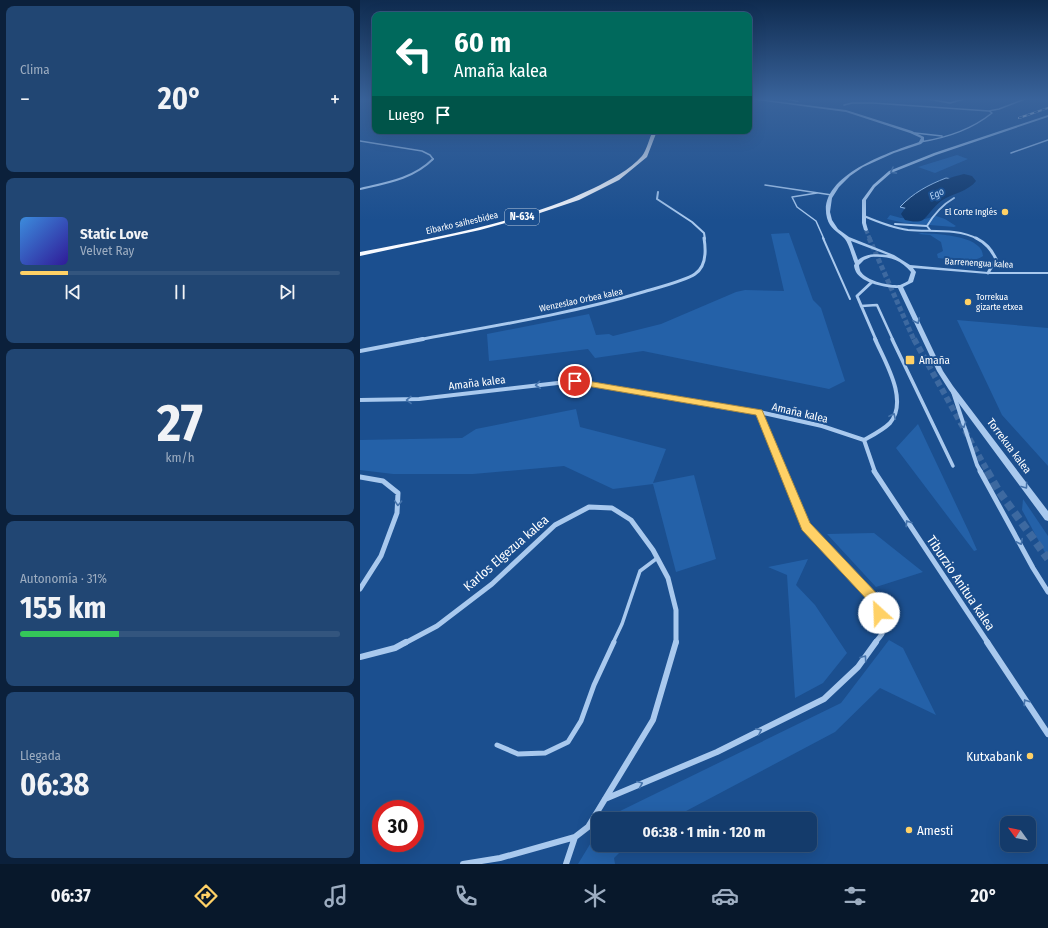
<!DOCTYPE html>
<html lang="es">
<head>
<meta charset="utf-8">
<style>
  :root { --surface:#143b6b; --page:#214673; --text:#f1f3f6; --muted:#9dadc1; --line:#33557e; --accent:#ffd166 }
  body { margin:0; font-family:"Fira Sans Condensed",sans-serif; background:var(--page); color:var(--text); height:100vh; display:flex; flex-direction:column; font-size:15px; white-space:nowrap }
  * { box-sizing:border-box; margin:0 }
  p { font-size:13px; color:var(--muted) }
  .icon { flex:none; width:22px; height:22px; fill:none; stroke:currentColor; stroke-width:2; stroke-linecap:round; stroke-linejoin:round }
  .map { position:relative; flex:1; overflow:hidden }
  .drawer { display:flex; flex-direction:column; gap:6px; padding:6px; background:#0b203b; width:360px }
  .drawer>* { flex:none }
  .top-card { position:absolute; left:12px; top:12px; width:380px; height:122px; border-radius:8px; box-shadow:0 4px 16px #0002,0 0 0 1px var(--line); background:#00695c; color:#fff; overflow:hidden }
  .needle { width:26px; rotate:303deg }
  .controls { position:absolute; left:640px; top:816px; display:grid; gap:8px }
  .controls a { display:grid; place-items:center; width:36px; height:36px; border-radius:8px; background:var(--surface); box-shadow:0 4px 16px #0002,0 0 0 1px var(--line); font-size:20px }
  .speed { position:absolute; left:12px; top:800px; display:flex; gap:8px; font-size:20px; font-weight:700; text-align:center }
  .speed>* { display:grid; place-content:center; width:52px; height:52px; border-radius:50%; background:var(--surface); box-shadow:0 4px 16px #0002,0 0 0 1px var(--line); line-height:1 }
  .speed .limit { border:6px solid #d22; background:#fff; color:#111 }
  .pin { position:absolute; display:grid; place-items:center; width:34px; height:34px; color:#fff; margin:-17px; border:2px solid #fff; border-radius:50%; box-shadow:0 1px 4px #0007 }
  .me { position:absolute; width:44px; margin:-22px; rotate:335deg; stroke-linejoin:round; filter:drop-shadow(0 0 3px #0008) }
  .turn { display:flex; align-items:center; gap:14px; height:84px; padding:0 16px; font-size:18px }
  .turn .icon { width:52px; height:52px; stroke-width:2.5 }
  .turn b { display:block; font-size:28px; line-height:34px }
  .then { display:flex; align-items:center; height:38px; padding:0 16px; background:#0003; gap:8px; font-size:15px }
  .big { font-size:30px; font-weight:700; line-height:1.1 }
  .drawer .tile { flex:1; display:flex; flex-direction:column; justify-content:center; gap:6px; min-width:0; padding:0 14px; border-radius:8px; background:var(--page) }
  .drawer .dial { align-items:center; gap:0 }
  .dial b { font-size:52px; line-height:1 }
  .song { display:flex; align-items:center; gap:12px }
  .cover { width:48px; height:48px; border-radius:6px; background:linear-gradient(135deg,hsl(210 70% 55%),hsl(250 70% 35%)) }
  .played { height:4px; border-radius:2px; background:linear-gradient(90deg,var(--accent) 15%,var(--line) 15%) }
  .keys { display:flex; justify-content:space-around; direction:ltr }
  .heat { display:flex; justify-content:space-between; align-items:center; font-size:22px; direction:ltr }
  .charge { height:6px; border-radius:3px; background:linear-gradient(90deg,#34c759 31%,var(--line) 0) }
  .trip { position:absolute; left:231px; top:812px; width:226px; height:40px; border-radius:8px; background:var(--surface); box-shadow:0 4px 16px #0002,0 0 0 1px var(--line); font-weight:700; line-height:40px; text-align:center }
  .tab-bar { display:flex; height:64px; justify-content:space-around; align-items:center; background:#08182b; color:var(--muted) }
  .tab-bar .icon { width:28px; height:28px }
  .tab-bar .on { color:var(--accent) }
  .tab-bar b { font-size:18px; color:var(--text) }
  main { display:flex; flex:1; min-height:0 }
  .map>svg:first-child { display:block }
  .green { fill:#2461a8 }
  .water { fill:#123a6d; stroke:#9cc4f0 }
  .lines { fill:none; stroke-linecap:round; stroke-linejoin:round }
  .stream { fill:#9cc4f0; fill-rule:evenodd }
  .river { fill:#123a6d; fill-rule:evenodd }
  .tertiary-tunnel-far3 { stroke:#3d69a0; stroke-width:4; stroke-dasharray:4 2; stroke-linecap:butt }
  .tertiary-tunnel-far2 { stroke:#3d69a0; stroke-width:5; stroke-dasharray:5 2.5; stroke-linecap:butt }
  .tertiary-tunnel-far1 { stroke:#3d69a0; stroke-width:6; stroke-dasharray:6 3.5; stroke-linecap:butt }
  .tertiary-tunnel { stroke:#3d69a0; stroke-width:8; stroke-dasharray:8 4.5; stroke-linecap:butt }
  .service-far3 { stroke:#a9c9ee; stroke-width:1.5 }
  .service-far2 { stroke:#a9c9ee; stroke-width:2 }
  .service-far1 { stroke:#a9c9ee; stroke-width:3.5 }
  .service { stroke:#a9c9ee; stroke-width:5 }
  .pedestrian-far3 { stroke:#a9c9ee; stroke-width:1.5 }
  .pedestrian-far2 { stroke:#a9c9ee; stroke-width:2 }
  .pedestrian-far1 { stroke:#a9c9ee; stroke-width:2.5 }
  .pedestrian { stroke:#a9c9ee; stroke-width:3.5 }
  .minor-far5 { stroke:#a9c9ee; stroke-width:1.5 }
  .minor-far4 { stroke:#a9c9ee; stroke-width:2 }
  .minor-far3 { stroke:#a9c9ee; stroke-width:3 }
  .minor-far2 { stroke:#a9c9ee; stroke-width:4 }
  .minor-far1 { stroke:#a9c9ee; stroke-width:5 }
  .minor { stroke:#a9c9ee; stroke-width:6 }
  .tertiary { fill:#a9c9ee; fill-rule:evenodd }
  .trunk { fill:#f8faff; fill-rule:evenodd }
  .rail-casing { stroke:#fff; stroke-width:2 }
  .rail { stroke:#1b4f8f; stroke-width:1.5; stroke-dasharray:4; stroke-linecap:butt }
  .oneway { stroke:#4674ac }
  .route { fill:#ffd166; stroke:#a68842 }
  .poi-dot { fill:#ffd166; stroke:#1b4f8f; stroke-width:1.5 }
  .labels { text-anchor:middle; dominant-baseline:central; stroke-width:4; stroke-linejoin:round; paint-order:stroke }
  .far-poi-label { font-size:9px; fill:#fff; stroke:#1b4f8f; text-anchor:end }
  .far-street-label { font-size:9px; fill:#fff; stroke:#1b4f8f }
  .far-water-label { font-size:10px; font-style:italic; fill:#b5d3f5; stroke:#1b4f8f }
  .shield { fill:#1b4f8f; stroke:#bbcadd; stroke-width:1 }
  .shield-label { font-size:10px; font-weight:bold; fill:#fff }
  .poi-label { font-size:11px; fill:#fff; stroke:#1b4f8f; text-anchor:start }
  .street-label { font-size:11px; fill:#fff; stroke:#1b4f8f }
  .near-street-label { font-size:13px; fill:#fff; stroke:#1b4f8f }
  .near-poi-label { font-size:13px; fill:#fff; stroke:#1b4f8f; text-anchor:end }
</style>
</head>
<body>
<main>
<section class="drawer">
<div class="tile"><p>Clima</p>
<div class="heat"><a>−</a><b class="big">20°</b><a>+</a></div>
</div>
<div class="tile">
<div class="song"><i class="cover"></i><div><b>Static Love</b><p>Velvet Ray</p></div></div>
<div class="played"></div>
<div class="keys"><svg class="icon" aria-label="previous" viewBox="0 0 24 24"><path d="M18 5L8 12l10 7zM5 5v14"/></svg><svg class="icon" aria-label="pause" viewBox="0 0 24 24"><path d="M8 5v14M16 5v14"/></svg><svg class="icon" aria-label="next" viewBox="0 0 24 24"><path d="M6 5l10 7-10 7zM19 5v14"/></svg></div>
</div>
<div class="tile dial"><b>27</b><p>km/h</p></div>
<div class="tile"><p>Autonomía · 31%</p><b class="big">155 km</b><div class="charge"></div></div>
<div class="tile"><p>Llegada</p><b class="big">06:38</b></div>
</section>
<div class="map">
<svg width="688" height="864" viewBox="0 0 688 864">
  <rect width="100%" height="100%" fill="#1b4f8f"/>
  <!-- green -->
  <path class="green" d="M597 155 608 159 575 173 558 167Z
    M530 215 541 218 565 219 576 216 585 219 596 226 594 227 545 223 527 219Z
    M429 233 453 300 461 308 485 381 469 389 283 351 235 358 228 349 129 361 127 334 229 314 236 335 249 334 253 336 301 324 376 292 385 290 424 291 411 234Z
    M561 233C575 234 623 235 623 256 615 263 588 259 578 258L577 254 583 251 581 242 570 235 558 234Z
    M597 320 688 328V466L642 415Z
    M216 409 220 427 306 449 293 483 334 475 356 559 316 572 293 484 253 489 204 466 113 474H33L0 470V440L102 438 116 429Z
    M558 424 609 532 617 550 614 551 536 448Z
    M663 499 688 536V558L662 510Z
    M514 533 563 572 516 587 467 534Z
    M448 559 436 585 455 605 487 653 463 683 435 698 427 575 408 567Z
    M529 640 543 648 576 715 520 688 475 732 311 819H254L256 813 481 703Z
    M238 835V845H267L254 858 255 864H218L235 836Z"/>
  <!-- water -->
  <path class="water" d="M586 178 611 182C592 189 573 196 560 212L540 207C553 193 568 185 586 178Z"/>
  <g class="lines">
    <!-- stream -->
    <path class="stream" d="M431 99 439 101 438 102 421 99Z"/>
    <!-- river -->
    <path class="river" d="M604 174 612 176 616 181C609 191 591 194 581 201 574 206 567 217 563 220 558 223 550 221 545 220L541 214C556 192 578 180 604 174Z"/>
    <!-- tertiary-tunnel-far3 -->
    <path class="tertiary-tunnel-far3" d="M506 230 510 239"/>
    <!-- tertiary-tunnel-far2 -->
    <path class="tertiary-tunnel-far2" d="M509 238 554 340"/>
    <!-- tertiary-tunnel-far1 -->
    <path class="tertiary-tunnel-far1" d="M554 339 628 472"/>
    <!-- tertiary-tunnel -->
    <path class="tertiary-tunnel" d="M627 471 638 490 688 559"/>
    <!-- service-far3 -->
    <path class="service-far3" d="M568 99 590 103 604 99
      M405 185 472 195
      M457 193 432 197 437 207 456 221 464 239"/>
    <!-- service-far2 -->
    <path class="service-far2" d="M463 238 490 299"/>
    <!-- service-far1 -->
    <path class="service-far1" d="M253 643 262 624 280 571 296 559"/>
    <!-- service -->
    <path class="service" d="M137 745 158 754 185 753 208 742 221 721 234 685 254 642"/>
    <!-- pedestrian-far3 -->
    <path class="pedestrian-far3" d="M651 153 688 140"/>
    <!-- pedestrian-far2 -->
    <path class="pedestrian-far2" d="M535 224 567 226
      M570 230 567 226C574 214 582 205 594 198"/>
    <!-- pedestrian-far1 -->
    <path class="pedestrian-far1" d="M501 306 517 305 533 340"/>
    <!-- pedestrian -->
    <path class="pedestrian" d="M532 339 593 466"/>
    <!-- minor-far5 -->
    <path class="minor-far5" d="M484 105 492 103H513L629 111 639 109 665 99
      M555 133 582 136
      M0 141 62 151 70 155 73 159 72 160
      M560 142C586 138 611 130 632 113L629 111"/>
    <!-- minor-far4 -->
    <path class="minor-far4" d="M0 189C26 183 53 179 73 159
      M298 192 297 199 332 222 344 233 345 239
      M504 216C518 222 533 228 548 230 571 232 597 228 618 239"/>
    <!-- minor-far3 -->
    <path class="minor-far3" d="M616 238C626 243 631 249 636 259L628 273
      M512 282 497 296 516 340
      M57 340C133 326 210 314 283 292 296 288 325 281 335 274 347 266 346 250 344 238"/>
    <!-- minor-far2 -->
    <path class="minor-far2" d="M0 351 63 339
      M593 392 617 465 621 472
      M0 400 59 399 215 381 399 412 462 426 504 440
      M399 412 424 472
      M504 440 515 472
      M504 440C513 435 523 430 530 423 549 400 525 362 515 339"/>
    <!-- minor-far1 -->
    <path class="minor-far1" d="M423 471 446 527 517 602 522 634 515 643
      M514 471 628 643
      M620 471 673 568 688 592
      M0 477 23 481 38 493 37 513 21 556 0 589
      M45 643 77 626 132 584 195 525 229 507 252 508 271 520 293 550 308 578 316 610V643"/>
    <!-- minor -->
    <path class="minor" d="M627 642 688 734
      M0 657 35 648 46 642
      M245 799 357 752 464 699 498 667 516 642
      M215 837 228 827 293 720 316 642
      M103 864 140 858 215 837 206 864"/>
    <!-- tertiary -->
    <path class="tertiary" d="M389 99H398L486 110 552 131 564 137V141L561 144 534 153 503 167 490 176 479 187 472 198 470 212 472 220 478 229 489 237 534 255 550 265 628 272H688V274H628L553 268 556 272 553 282 543 287 583 371 593 386 688 511V521L685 520 589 390 577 371 538 288C526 288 502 283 496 272 495 270 494 267 494 265L495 264C492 257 489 243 484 238 477 231 470 229 467 218 456 176 530 152 559 142L561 138 550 133 486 112ZM491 241 528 255C518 254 506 253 498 260ZM511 257C528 256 540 259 551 272L548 281C546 282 543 284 540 285 529 286 507 281 501 272 500 271 499 266 499 265L504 260Z
      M688 115V117L576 155 531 173 515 187 506 200V223L508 230 506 231 504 230 502 223V200L513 185 529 171 574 153Z"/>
    <!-- trunk -->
    <path class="trunk" d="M293 131H297L287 157 259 180 219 200 171 216 120 230 0 256V252C79 237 161 223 234 188 250 180 270 170 282 156 287 150 289 138 293 131Z"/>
    <defs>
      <path id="rail" d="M659 118 688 108"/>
    </defs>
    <!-- rail casing -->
    <use href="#rail" class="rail-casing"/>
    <!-- rail -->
    <use href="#rail" class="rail"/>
  </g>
  <!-- one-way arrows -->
  <defs><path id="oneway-chevron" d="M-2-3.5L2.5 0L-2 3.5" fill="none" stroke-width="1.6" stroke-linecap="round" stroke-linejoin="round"/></defs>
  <g class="oneway">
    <use href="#oneway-chevron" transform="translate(533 171) rotate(151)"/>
    <use href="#oneway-chevron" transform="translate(557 321) rotate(65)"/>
    <use href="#oneway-chevron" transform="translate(178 385) rotate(174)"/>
    <use href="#oneway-chevron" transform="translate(49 400) rotate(179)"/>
    <use href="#oneway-chevron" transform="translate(533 416) rotate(-65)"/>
    <use href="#oneway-chevron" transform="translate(603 425) rotate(72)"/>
    <use href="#oneway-chevron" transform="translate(665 486) rotate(54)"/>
    <use href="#oneway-chevron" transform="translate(38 503) rotate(93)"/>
    <use href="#oneway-chevron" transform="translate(548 523) rotate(-123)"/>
    <use href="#oneway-chevron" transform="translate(660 542) rotate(63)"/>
    <use href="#oneway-chevron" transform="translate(504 658) rotate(-54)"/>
    <use href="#oneway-chevron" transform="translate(666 702) rotate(-123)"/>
    <use href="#oneway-chevron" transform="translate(399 731) rotate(-26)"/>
    <use href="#oneway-chevron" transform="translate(280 784) rotate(-23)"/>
  </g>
  <!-- sky -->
  <linearGradient id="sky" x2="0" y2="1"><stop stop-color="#0f2b4f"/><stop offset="0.45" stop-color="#39639b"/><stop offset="1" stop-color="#39639b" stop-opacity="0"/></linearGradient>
  <rect width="688" height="220" fill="url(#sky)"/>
  <!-- route -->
  <path class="route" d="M212 379H215L402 410 450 523 521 598 525 613 523 617 519 619 514 617 512 605 442 530 396 415 215 384 211 381Z"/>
  <!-- markers -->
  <g class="poi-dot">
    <circle cx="645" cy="212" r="4"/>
    <circle cx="608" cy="302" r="4"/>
    <rect x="545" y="355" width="10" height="10" rx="2"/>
    <circle cx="670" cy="756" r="4"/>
    <circle cx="549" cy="830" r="4"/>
  </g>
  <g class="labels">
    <!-- far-poi labels -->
    <g class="far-poi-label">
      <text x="637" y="212">El Corte Inglés</text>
      <text x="616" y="297" text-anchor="start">Torrekua<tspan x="616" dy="10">gizarte etxea</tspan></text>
    </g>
    <!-- far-street labels -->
    <g class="far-street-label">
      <text transform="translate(102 223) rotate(-13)">Eibarko saihesbidea</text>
      <text transform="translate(619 263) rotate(3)">Barrenengua kalea</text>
      <text transform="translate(221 300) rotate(-12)">Wenzeslao Orbea kalea</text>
    </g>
    <!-- far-water labels -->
    <g class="far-water-label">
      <text transform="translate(577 194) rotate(-26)">Ego</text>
    </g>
    <!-- shield labels -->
    <rect class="shield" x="145" y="209" width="34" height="16" rx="3"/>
    <g class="shield-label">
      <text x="162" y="217">N-634</text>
    </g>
    <!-- poi labels -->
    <g class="poi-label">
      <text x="559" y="360">Amaña</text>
    </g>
    <!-- street labels -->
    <g class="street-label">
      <text transform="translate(117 383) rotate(-7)">Amaña kalea</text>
      <text transform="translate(440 413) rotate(13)">Amaña kalea</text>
      <text transform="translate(649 446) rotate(53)">Torrekua kalea</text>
    </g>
    <!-- near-street labels -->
    <g class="near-street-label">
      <text transform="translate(146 553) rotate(-41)">Karlos Elgezua kalea</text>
      <text transform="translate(601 583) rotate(56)">Tiburzio Anitua kalea</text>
    </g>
    <!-- near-poi labels -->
    <g class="near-poi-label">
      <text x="662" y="756">Kutxabank</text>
      <text x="557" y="830" text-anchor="start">Amesti</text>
    </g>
  </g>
</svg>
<div class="controls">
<a><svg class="needle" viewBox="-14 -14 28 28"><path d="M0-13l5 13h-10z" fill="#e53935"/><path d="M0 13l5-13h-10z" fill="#9dadc1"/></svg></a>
</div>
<div class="speed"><div class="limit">30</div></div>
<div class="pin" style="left:215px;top:381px;background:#d93025"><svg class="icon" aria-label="arrive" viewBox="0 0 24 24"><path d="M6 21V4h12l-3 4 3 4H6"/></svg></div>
<svg class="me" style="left:519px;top:613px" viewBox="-20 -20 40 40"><circle r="19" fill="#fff"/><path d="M0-13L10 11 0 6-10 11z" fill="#ffd166"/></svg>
<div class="trip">06:38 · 1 min · 120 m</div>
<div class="top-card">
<div class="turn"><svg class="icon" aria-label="left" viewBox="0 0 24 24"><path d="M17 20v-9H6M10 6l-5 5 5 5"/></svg><div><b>60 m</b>Amaña kalea</div></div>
<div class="then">Luego<svg class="icon" aria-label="arrive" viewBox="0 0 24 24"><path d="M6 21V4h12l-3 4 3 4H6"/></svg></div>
</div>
</div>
</main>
<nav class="tab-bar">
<b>06:37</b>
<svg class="icon on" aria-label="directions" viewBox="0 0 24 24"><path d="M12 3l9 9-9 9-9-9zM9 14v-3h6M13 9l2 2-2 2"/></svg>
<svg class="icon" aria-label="music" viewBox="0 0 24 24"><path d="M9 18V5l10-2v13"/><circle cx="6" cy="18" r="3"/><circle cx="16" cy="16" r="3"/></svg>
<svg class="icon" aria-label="phone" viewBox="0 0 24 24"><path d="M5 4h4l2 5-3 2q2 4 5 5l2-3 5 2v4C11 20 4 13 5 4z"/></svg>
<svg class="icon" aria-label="climate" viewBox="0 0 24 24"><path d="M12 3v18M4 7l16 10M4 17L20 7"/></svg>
<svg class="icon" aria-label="car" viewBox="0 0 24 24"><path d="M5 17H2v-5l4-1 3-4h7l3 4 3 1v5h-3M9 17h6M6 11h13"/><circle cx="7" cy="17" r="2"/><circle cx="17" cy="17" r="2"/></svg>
<svg class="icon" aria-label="filters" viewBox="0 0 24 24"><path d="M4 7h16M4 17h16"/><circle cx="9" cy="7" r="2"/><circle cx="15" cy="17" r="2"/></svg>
<b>20°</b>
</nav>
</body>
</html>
